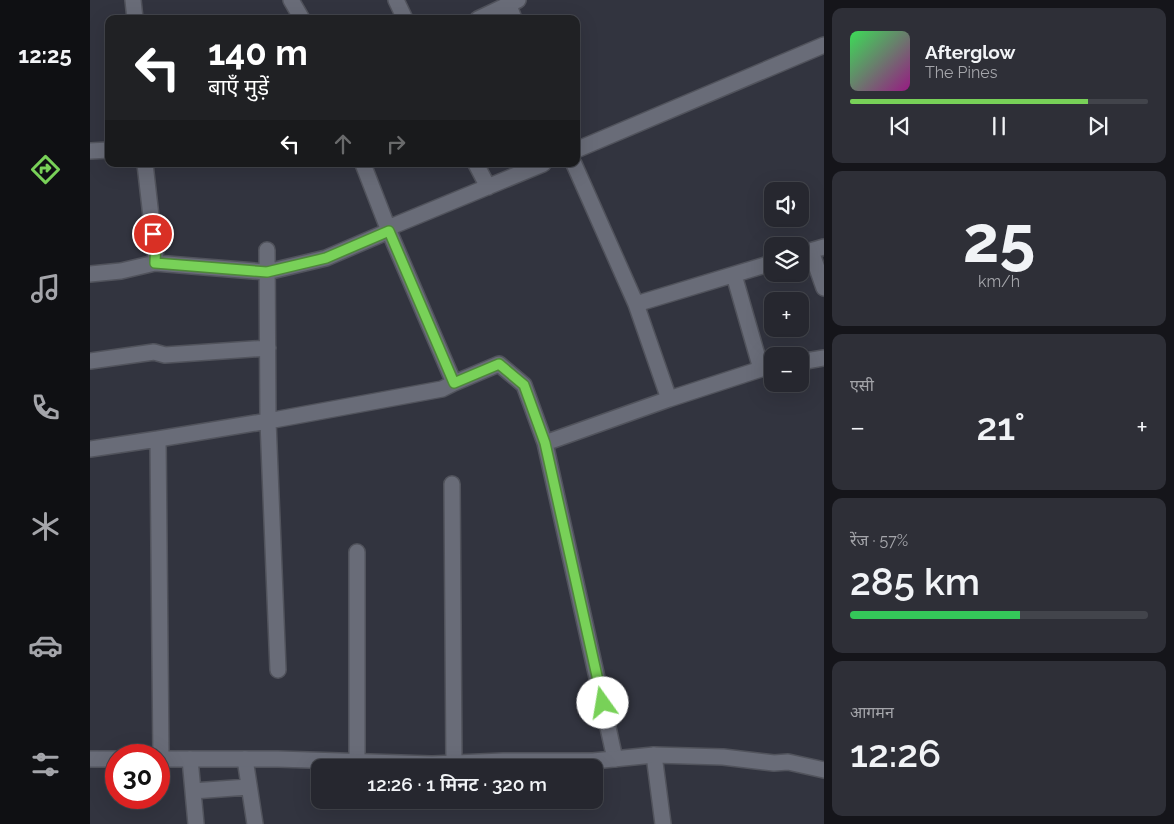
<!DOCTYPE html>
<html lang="hi">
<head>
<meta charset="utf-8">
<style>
  :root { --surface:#26272f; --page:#2e2f37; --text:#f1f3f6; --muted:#a4a5aa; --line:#42444b; --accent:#78d158 }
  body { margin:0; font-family:Raleway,"Noto Sans Devanagari",sans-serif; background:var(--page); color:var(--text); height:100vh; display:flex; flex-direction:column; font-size:19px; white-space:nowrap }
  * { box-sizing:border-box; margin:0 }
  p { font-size:16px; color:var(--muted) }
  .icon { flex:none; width:28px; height:28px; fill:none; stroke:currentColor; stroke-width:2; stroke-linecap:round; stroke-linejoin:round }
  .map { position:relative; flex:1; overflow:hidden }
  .sheet { display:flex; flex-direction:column; gap:8px; padding:8px; background:#15151a; width:350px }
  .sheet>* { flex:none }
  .guide { position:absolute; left:15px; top:15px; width:475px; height:152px; border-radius:10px; box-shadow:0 5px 20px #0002,0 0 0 1px var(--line); background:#202124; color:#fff; overflow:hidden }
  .tools { position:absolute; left:674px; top:182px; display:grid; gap:10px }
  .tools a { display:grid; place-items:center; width:45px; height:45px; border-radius:10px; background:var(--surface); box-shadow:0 5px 20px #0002,0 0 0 1px var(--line); font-size:25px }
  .speed { position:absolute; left:15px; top:744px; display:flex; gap:10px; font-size:25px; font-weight:700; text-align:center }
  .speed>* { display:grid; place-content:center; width:65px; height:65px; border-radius:50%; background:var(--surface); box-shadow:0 5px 20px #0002,0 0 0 1px var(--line); line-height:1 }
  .speed .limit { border:8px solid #d22; background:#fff; color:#111 }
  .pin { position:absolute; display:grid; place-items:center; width:42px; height:42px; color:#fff; margin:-21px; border:2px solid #fff; border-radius:50%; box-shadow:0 1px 5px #0007 }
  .me { position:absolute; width:55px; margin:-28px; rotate:347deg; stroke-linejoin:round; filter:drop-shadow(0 0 4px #0008) }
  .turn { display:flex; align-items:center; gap:18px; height:105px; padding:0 20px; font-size:22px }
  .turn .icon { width:65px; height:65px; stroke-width:2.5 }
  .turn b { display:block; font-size:35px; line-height:42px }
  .lanes { display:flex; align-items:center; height:48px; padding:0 20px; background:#0003; justify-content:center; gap:25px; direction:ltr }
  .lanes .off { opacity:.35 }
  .big { font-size:38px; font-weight:600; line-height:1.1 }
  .sheet .card { flex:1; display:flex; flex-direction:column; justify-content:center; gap:8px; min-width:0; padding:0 18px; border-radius:10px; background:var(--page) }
  .sheet .dial { align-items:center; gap:0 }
  .dial b { font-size:65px; line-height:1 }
  .song { display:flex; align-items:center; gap:15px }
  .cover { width:60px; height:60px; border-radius:8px; background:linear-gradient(135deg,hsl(130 70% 55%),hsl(310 70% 35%)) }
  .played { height:5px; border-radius:2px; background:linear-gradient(90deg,var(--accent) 80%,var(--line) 80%) }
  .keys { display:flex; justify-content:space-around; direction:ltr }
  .heat { display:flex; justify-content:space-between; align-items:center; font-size:28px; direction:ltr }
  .charge { height:8px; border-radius:4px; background:linear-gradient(90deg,#34c759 57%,var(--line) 0) }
  .trip { position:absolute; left:221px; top:759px; width:292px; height:50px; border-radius:10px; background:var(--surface); box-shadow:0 5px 20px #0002,0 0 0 1px var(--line); font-weight:600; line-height:50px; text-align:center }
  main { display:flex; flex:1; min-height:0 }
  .dock { display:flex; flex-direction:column; width:90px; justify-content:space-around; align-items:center; background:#0f1013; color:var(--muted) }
  .dock .icon { width:35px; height:35px }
  .dock .on { color:var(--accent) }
  .dock b { font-size:22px; color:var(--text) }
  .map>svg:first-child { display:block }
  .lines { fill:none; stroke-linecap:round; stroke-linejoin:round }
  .minor-casing { stroke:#51535c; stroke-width:18 }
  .tertiary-casing { stroke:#51535c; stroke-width:18 }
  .minor { stroke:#696c78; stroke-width:15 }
  .tertiary { stroke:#696c78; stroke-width:15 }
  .route-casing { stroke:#4e8839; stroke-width:12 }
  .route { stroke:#78d158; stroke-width:9 }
</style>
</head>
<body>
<main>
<nav class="dock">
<b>12:25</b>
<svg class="icon on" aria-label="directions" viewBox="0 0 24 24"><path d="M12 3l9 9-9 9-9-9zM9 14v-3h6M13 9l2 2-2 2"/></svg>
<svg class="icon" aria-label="music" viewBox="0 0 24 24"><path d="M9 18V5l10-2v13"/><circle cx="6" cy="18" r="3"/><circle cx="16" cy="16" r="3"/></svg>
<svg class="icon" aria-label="phone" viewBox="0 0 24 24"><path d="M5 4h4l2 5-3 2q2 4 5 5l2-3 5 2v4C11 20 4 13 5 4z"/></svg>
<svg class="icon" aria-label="climate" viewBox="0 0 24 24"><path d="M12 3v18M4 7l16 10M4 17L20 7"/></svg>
<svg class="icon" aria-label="car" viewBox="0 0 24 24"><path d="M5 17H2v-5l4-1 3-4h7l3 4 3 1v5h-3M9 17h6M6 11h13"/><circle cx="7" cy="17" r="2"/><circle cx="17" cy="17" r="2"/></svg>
<svg class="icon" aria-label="filters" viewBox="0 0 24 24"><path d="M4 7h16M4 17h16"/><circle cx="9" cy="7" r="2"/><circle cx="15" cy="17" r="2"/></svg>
</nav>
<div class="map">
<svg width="734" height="824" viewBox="0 0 734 824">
  <rect width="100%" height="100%" fill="#32343f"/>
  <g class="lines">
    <defs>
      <path id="minor" d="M43 0 45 19
        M201 0 212 19
        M306 0 315 19
        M419 5 424 19
        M388 19 428 0
        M486 150 734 45
        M0 151 19 150
        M55 164 63 234 66 238 65 263
        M386 164 398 187
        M484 164 546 304 579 399
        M298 228 453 164
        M177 250 178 421 352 389 364 383 299 231 273 164
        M721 251 734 288
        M710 254 734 247
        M0 274 31 271 65 263 177 272 236 258 299 231
        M644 275 671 369
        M546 304 682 263
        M0 361 64 352 75 355 178 348
        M710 362 734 358
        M364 383 409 364 434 385 455 443 525 759
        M455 443 579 399 671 369 682 367
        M0 449 68 439
        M362 484 364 763
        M267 552V761
        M564 755 573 824
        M71 759 68 439 178 421 188 670
        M100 759 106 824
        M155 759 165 824
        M103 791 158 787"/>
      <path id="tertiary" d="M0 759H26
        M69 759H188L342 764 413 761H503L564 755 633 757 684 763 698 762 734 770"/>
    </defs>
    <!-- minor casing -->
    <use href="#minor" class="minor-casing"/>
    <!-- tertiary casing -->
    <use href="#tertiary" class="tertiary-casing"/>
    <!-- minor -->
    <use href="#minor" class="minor"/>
    <!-- tertiary -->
    <use href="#tertiary" class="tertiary"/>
  </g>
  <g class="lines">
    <defs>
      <path id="route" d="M63 234 66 238 65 263 177 272 236 258 299 231 364 383 409 364 434 385 455 443 513 703"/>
    </defs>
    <!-- route casing -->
    <use href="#route" class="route-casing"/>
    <!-- route -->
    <use href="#route" class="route"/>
  </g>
</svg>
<div class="tools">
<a><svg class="icon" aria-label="sound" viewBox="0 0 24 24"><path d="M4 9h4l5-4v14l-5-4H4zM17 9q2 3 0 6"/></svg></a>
<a><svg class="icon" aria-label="layers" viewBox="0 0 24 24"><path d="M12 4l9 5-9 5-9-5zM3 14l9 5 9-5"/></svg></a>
<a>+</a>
<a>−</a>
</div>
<div class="speed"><div class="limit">30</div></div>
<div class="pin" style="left:63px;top:234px;background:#d93025"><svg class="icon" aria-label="arrive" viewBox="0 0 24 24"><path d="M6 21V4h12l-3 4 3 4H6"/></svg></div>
<svg class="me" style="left:513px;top:703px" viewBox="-20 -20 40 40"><circle r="19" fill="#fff"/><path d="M0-13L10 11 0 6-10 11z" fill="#78d158"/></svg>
<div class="trip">12:26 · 1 मिनट · 320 m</div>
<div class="guide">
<div class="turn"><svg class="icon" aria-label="left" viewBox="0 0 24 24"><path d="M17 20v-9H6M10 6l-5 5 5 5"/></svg><div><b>140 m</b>बाएँ मुड़ें</div></div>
<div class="lanes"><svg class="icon" aria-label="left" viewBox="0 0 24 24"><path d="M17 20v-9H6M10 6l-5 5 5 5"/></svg><svg class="icon off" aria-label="ahead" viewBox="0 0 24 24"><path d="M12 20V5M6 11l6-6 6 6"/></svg><svg class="icon off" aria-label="right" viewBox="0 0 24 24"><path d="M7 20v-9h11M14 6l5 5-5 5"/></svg></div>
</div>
</div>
<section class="sheet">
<div class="card">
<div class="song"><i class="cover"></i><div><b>Afterglow</b><p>The Pines</p></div></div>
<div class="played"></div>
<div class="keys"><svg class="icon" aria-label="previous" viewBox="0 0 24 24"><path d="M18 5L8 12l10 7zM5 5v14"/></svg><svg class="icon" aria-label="pause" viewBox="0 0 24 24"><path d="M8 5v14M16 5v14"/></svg><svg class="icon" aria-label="next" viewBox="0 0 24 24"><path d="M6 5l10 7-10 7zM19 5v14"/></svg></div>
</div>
<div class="card dial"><b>25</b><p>km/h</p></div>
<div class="card"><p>एसी</p>
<div class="heat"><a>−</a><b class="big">21°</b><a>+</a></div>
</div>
<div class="card"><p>रेंज · 57%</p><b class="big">285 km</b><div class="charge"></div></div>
<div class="card"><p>आगमन</p><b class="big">12:26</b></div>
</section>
</main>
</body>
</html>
